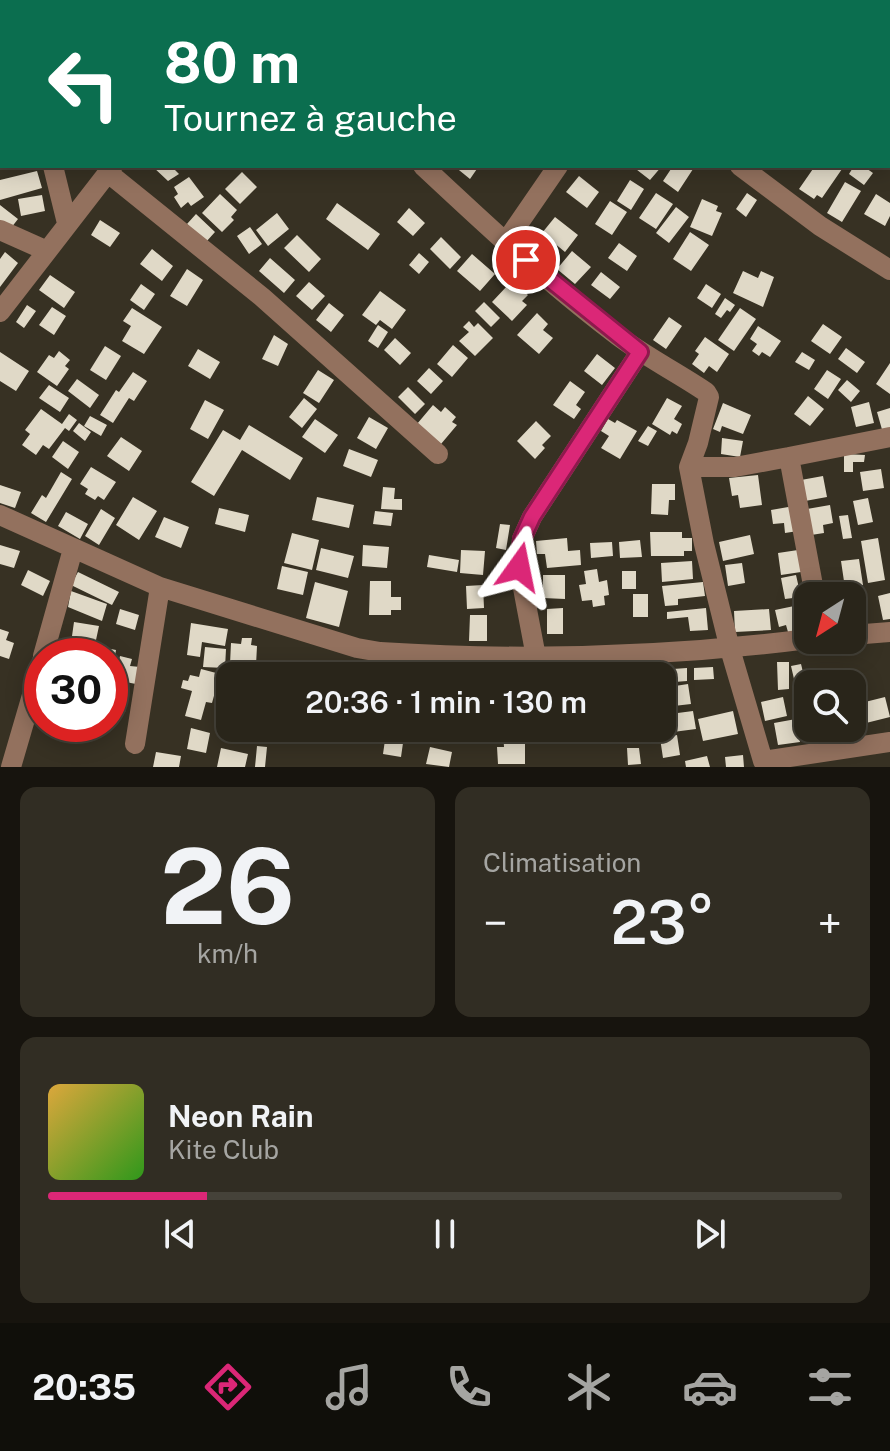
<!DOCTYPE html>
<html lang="fr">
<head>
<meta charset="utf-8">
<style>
  :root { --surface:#29251a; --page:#312d23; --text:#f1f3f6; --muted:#a5a5a2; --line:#454239; --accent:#db2777 }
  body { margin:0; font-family:"Public Sans",sans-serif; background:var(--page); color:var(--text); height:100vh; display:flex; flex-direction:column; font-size:30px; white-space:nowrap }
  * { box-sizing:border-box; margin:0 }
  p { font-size:26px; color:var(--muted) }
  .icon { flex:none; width:44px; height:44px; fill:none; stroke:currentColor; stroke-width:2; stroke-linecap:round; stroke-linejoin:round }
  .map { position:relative; height:767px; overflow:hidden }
  .side { display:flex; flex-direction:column; gap:20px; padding:20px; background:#17140e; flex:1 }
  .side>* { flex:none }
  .hud { position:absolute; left:0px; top:0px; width:890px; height:168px; box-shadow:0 4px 20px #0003,0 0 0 2px var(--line); background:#0b6e4f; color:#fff; overflow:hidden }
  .needle { width:52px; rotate:216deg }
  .buttons { position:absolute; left:794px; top:582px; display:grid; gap:16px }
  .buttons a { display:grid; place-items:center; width:72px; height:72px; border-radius:16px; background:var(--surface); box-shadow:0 4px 20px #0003,0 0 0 2px var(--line); font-size:40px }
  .speed { position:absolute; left:24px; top:638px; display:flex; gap:16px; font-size:40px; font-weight:700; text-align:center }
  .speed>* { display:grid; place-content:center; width:104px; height:104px; border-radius:50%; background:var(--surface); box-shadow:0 4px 20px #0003,0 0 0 2px var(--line); line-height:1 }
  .speed .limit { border:12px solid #d22; background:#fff; color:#111 }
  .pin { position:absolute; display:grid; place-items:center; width:68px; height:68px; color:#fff; margin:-34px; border:4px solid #fff; border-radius:50%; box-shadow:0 2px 8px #0007 }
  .me { position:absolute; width:88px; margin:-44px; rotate:12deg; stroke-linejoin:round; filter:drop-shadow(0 0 6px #0008) }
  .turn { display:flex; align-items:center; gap:28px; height:168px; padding:0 32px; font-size:36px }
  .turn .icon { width:104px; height:104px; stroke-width:2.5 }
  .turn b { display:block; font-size:56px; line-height:68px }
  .big { font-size:60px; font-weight:600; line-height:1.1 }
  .side .widget { flex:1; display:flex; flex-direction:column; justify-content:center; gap:12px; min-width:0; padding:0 28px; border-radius:16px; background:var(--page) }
  .side .dial { align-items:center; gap:0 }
  .dial b { font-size:104px; line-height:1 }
  .song { display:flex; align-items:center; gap:24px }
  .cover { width:96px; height:96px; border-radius:12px; background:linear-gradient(135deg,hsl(40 70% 55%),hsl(110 70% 35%)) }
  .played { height:8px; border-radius:4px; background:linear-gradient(90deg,var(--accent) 20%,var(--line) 20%) }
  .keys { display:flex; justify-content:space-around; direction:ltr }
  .heat { display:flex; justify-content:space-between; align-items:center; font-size:44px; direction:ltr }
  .side .tiles { flex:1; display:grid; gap:20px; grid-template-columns:1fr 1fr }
  .widget:last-child { grid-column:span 2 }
  .trip { position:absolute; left:216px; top:662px; width:460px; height:80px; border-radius:16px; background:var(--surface); box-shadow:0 4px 20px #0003,0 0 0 2px var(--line); font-weight:600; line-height:80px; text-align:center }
  .tabs { display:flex; height:128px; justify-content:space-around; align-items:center; background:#100f0a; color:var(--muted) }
  .tabs .icon { width:56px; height:56px }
  .tabs .current { color:var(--accent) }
  .tabs b { font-size:36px; color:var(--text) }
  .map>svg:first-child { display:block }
  .building { fill:#e0d9c7 }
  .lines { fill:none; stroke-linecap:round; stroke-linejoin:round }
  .minor { stroke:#93715e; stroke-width:20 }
  .route-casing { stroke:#8e194d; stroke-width:20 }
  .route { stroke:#db2777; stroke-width:14 }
</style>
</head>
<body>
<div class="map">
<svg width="890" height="767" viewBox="0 0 890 767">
  <rect width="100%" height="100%" fill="#373123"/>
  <!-- building -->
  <path class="building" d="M152 166H171L179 174 168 181Z
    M454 166H479L470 179Z
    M632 166H662L650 180Z
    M673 166H695L678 192 663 181Z
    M815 166H837L842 169 822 198 817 195 814 199 799 189Z
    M854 166H863L873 173 864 185 849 174Z
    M37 171 42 188 0 200V180Z
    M242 172 257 187 240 204 225 189Z
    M579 176 599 192 587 208 566 192Z
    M189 177 204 197 191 206 188 202 181 208 174 197 178 194 174 187Z
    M630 180 644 189 631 210 617 201Z
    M845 182 861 191 842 222 827 213Z
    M656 193 673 204 656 229 639 218Z
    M747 193 757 200 746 217 736 209Z
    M220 194 237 210 231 217 234 220 222 232 202 213Z
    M876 194 890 203V216L885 226 864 214Z
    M42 195 45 211 21 216 18 199Z
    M702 199 718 206 716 211 722 213 712 236 690 227Z
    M610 201 627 212 612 235 595 224Z
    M337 203 380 234 368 250 326 219Z
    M0 205 18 219 11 228 0 220Z
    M676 207 689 217 669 243 656 233Z
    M409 208 425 223 413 236 397 222Z
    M277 213 289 229 268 246 256 230Z
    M196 214 215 232 206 242 187 224Z
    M555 217 578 235 565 252 542 233Z
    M100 220 120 233 110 247 91 235Z
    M250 227 262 244 249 254 237 236Z
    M690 232 709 245 691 271 673 259Z
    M297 235 321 259 309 272 284 248Z
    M441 237 461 257 450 269 430 249Z
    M619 243 637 256 627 271 608 258Z
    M152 249 173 266 162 281 140 264Z
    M572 251 591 267 575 284 557 269Z
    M5 252 18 263 0 287V259Z
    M419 253 429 262 419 274 409 265Z
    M472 254 495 274 480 291 457 271Z
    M270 258 295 280 284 293 259 271Z
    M187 269 203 280 187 306 170 296Z
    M743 271 758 278 761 271 774 277 763 307 733 293Z
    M601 272 620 287 610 299 591 285Z
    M50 275 75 292 64 308 39 290Z
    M309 282 325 296 312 310 296 296Z
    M141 284 155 294 144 310 130 300Z
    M706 284 721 294 712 308 697 298Z
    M508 285 514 291 518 286 528 295 522 301 527 305 512 321 492 302Z
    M380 291 406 310 392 329 380 320 376 325 362 315Z
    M725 298 735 305 730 312 727 310 721 318 715 314Z
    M484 302 500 318 491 327 475 311Z
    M329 303 344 315 331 332 316 320Z
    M27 305 36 311 24 328 16 322Z
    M52 307 66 316 54 335 39 325Z
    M132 308 162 327 144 354 122 341 131 326 123 321Z
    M740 308 756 319 734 351 718 340Z
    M537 313 548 324 543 330 553 338 539 354 517 335Z
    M669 317 682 326 666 349 653 340Z
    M469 321 474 327 478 323 493 338 475 356 459 341 469 332 463 327Z
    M823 324 842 337 830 354 811 341Z
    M378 325 388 332 378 348 368 341Z
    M758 326 781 341 770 357 762 352 759 356 752 351 757 344 750 339Z
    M274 335 288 344 278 366 262 359Z
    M705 337 729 354 717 372 709 366 704 373 692 364 699 354 695 351Z
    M395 338 411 353 400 365 384 350Z
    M453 345 468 358 452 377 437 364Z
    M105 346 121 356 106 380 90 370Z
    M846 348 865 362 857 373 838 359Z
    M198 349 220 362 210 379 188 366Z
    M59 351 70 360 65 366 69 369 57 386 37 372 49 355 54 358Z
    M0 352 29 371 16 391 0 381Z
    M802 352 815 360 809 370 795 362Z
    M597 354 615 368 602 385 584 371Z
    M890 363V394L876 384Z
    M429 368 443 381 431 394 417 381Z
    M318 370 334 380 319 403 303 393Z
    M827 370 841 379 828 399 814 389Z
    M133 372 147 381 134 401 129 398 113 423 100 415 116 390 119 392Z
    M77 379 99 395 90 408 68 391Z
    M847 380 860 391 851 402 838 390Z
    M570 381 585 392 576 405 581 409 574 419 553 405Z
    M49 385 69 398 60 412 39 398Z
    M408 387 425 404 415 414 398 397Z
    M808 396 824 409 810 426 794 414Z
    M304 398 317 409 302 428 289 417Z
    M667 398 682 406 674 419 682 424 677 434 672 431 670 435 652 424Z
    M205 400 224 410 208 439 190 429Z
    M869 402 874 423 856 427 851 407Z
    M723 403 751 415 743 434 722 426 720 432 713 429Z
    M433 405 441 412 445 407 456 417 452 422 457 425 441 444 417 424Z
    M890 408V432L883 433 877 412Z
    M41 409 62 424 69 414 77 420 69 431 65 428 49 449 43 445 36 455 22 445 30 434 25 430Z
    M90 416 107 425 101 436 84 426Z
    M369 417 388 428 376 449 357 438Z
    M315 419 338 435 325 453 302 437Z
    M608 419 615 423 617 420 637 431 620 459 601 448 609 436 601 431Z
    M536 421 551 436 542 445 545 448 535 459 517 441Z
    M79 423 91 432 85 441 73 431Z
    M249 425 303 458 290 480 242 450 214 496 191 482 223 430 240 440Z
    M648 426 657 431 648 446 638 441Z
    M121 437 142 451 129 471 107 456Z
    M722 438 743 441 740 457 721 454Z
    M63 441 79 452 68 469 52 457Z
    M349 449 378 460 371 477 343 466Z
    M844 454 865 455 864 462H853V472H844Z
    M91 467 116 482 104 500 98 496 95 500 85 494 88 489 80 484Z
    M881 469 884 488 863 491 860 472Z
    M61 472 72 479 46 522 31 513 42 495 46 498Z
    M758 475 762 505 740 508 738 495 732 496 729 478Z
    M823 476 827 497 805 501 801 480Z
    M652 484H675V500H669L668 515 651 514Z
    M0 485 21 492 15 508 0 503Z
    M383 487 395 488 394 499H402V510L381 509Z
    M133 497 157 511 139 540 116 525Z
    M317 497 354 505 349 528 312 520Z
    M868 498 873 522 858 525 853 501Z
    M830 505 833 523 823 525 824 533 811 535 807 509Z
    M794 506 798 531 785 533 784 523 773 524 771 510Z
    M219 508 249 515 245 532 215 524Z
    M101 509 115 518 99 545 85 536Z
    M375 511 393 513 391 526 373 524Z
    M66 512 88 524 80 539 58 526Z
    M848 515 852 538 843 539 839 516Z
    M164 517 189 527 181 548 155 537Z
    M500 524 510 525 506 550 496 548Z
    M650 532H682V538H692V551H684V556H651Z
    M292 533 319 540 312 570 284 563Z
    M750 535 754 554 723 561 719 542Z
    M567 538 568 551 580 550 581 565 547 568 545 554H537L536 541Z
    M878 538 885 580 868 583 861 541Z
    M640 540 642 557 620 558 619 542Z
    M612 542 613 556 591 558 590 543Z
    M0 545 20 551 14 568 0 564Z
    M363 545 389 547 387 568 362 566Z
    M321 548 354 556 348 578 316 570Z
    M461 550 485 551 483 575 460 573Z
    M798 550 801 572 781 575 778 553Z
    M429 555 459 560 457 572 427 567Z
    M859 559 863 585 845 588 841 561Z
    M692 561 693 579 662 582 661 563Z
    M742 563 745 583 728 586 725 565Z
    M282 566 308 572 303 595 277 589Z
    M597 569 599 582 607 580 609 595 604 596 605 605 593 607 592 600 582 601 579 585 586 584 584 571Z
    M28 570 50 581 43 596 21 585Z
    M622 571H636V589H622Z
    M78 572 119 592 112 605 71 585Z
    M543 575H565V599L543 598Z
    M796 575 801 597 785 599 781 578Z
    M370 581H391V597H401V610H391V615H369Z
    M315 582 348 591 339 627 306 618Z
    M703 582 705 596 678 599V605L665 606 662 586Z
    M483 585 484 608 467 609 466 586Z
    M71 591 107 604 102 621 68 607Z
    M890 593V619L883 620 878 596Z
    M633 594H648V617H633Z
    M799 605 802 620 795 621 797 631 788 632 786 625 779 627 775 610Z
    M563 608V634H547V609Z
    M706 608 708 630 690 631 688 617 667 619V612Z
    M120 609 139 615 135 630 116 624Z
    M769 609 771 630 735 632 734 611Z
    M470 615H487V641H469Z
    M74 622 99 626 96 640 72 636Z
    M191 623 228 629 225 646 202 642 200 657 187 655Z
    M0 629 9 632 6 640 14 643 9 659 0 656Z
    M242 638H252L251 645 257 646 256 665 230 664 231 643 241 644Z
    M70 644 86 647 85 656H68Z
    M95 646 116 650 112 673 110 656H93Z
    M205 647 226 649 225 668 203 667Z
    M120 656 132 659 130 666 140 667 136 684 115 680Z
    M298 662 320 663V676H297Z
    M777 662H789V689L778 690Z
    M801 664 804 676 837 669 841 682 808 684V690L797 692 791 666Z
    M713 667 714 679 694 680V668Z
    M687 668V681L662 683 659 670Z
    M201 669 220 674 212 703 206 702 201 720 185 716 192 691 181 688 183 680 188 681 190 675 199 677Z
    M688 684 691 704 665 707 662 688Z
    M113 687 129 690 125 712 110 709Z
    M783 697 787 716 765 721 761 702Z
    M885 697 890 717 862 724 857 704Z
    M693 711 696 729 673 732 670 714Z
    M733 711 738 734 703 741 698 719Z
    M796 719 800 742 778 745 774 723Z
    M191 728 210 733 206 753 187 749Z
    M628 728H651L652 741 630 744Z
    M598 730H614V742H598Z
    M503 731H525V764H498L497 747H504Z
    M677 735 680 755 663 758 660 738Z
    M385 740 403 743 401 757 383 754Z
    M257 746 267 747 265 767H255Z
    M430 747 452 752 449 767 426 764Z
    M221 748 248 754 245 767H217Z
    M627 748H639L641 764 628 765Z
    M156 752 181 756 179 767H153Z
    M743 755 744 767H726L725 757Z
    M707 756 710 767H686L685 761Z"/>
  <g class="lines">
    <!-- minor -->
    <path class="minor" d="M16 0 17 2
      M245 0 247 2
      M547 0 550 2
      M877 0 880 2
      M676 2 678 0
      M53 166 67 223
      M423 166C484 223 546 281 613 332 642 355 675 371 706 392L709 397 698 443 689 467 704 544 730 649 763 761 890 742
      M740 166 820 226 890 270
      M107 172 262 297 438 454
      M0 230 47 251
      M505 243 558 166
      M0 312 113 166
      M689 467H735L789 457
      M0 515 160 587 357 648 380 652C522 661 667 657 808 639
      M815 596 789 457 890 437
      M852 635 890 632
      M43 656 73 549
      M536 657 519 567 522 539 532 517 640 352
      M135 744 160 587
      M11 767 42 661"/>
  </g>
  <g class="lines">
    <defs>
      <path id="route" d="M519 567 522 539 532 517 640 352 526 260"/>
    </defs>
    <!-- route casing -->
    <use href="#route" class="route-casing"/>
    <!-- route -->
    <use href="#route" class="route"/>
  </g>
</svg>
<div class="buttons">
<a><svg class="needle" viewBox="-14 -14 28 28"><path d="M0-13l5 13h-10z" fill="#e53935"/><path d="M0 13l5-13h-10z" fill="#a5a5a2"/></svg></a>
<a><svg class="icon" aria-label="search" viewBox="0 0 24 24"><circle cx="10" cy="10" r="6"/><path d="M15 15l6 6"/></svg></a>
</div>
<div class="speed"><div class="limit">30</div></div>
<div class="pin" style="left:526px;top:260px;background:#d93025"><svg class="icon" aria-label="arrive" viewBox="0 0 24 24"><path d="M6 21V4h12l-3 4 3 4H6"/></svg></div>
<svg class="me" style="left:519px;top:567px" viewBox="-20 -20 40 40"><path d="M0-17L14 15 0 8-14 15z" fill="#db2777" stroke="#fff" stroke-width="4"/></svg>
<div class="trip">20:36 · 1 min · 130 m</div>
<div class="hud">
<div class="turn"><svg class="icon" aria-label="left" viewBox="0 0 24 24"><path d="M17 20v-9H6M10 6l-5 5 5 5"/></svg><div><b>80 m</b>Tournez à gauche</div></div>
</div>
</div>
<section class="side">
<div class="tiles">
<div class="widget dial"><b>26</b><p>km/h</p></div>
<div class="widget"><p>Climatisation</p>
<div class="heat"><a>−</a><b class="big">23°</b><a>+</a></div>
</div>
<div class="widget">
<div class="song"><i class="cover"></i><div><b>Neon Rain</b><p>Kite Club</p></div></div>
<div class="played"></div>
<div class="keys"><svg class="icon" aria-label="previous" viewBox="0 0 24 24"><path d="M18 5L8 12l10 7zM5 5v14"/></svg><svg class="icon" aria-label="pause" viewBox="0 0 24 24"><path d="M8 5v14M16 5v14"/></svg><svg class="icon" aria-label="next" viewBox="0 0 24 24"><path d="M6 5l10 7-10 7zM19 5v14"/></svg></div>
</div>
</div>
</section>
<nav class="tabs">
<b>20:35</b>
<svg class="icon current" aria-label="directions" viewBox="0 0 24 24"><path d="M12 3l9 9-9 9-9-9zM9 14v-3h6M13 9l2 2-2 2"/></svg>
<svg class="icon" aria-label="music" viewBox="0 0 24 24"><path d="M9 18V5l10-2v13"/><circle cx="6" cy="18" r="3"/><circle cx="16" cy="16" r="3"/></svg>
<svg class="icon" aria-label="phone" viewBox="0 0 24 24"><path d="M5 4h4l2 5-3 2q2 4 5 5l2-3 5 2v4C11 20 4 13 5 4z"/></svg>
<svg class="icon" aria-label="climate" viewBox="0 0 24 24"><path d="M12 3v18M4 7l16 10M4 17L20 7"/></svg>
<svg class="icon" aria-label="car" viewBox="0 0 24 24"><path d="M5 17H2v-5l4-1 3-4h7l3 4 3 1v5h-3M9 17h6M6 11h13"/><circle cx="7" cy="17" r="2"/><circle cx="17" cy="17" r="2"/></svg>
<svg class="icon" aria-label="filters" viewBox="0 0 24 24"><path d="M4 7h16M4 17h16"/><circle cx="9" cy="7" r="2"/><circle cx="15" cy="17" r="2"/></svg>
</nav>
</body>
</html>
